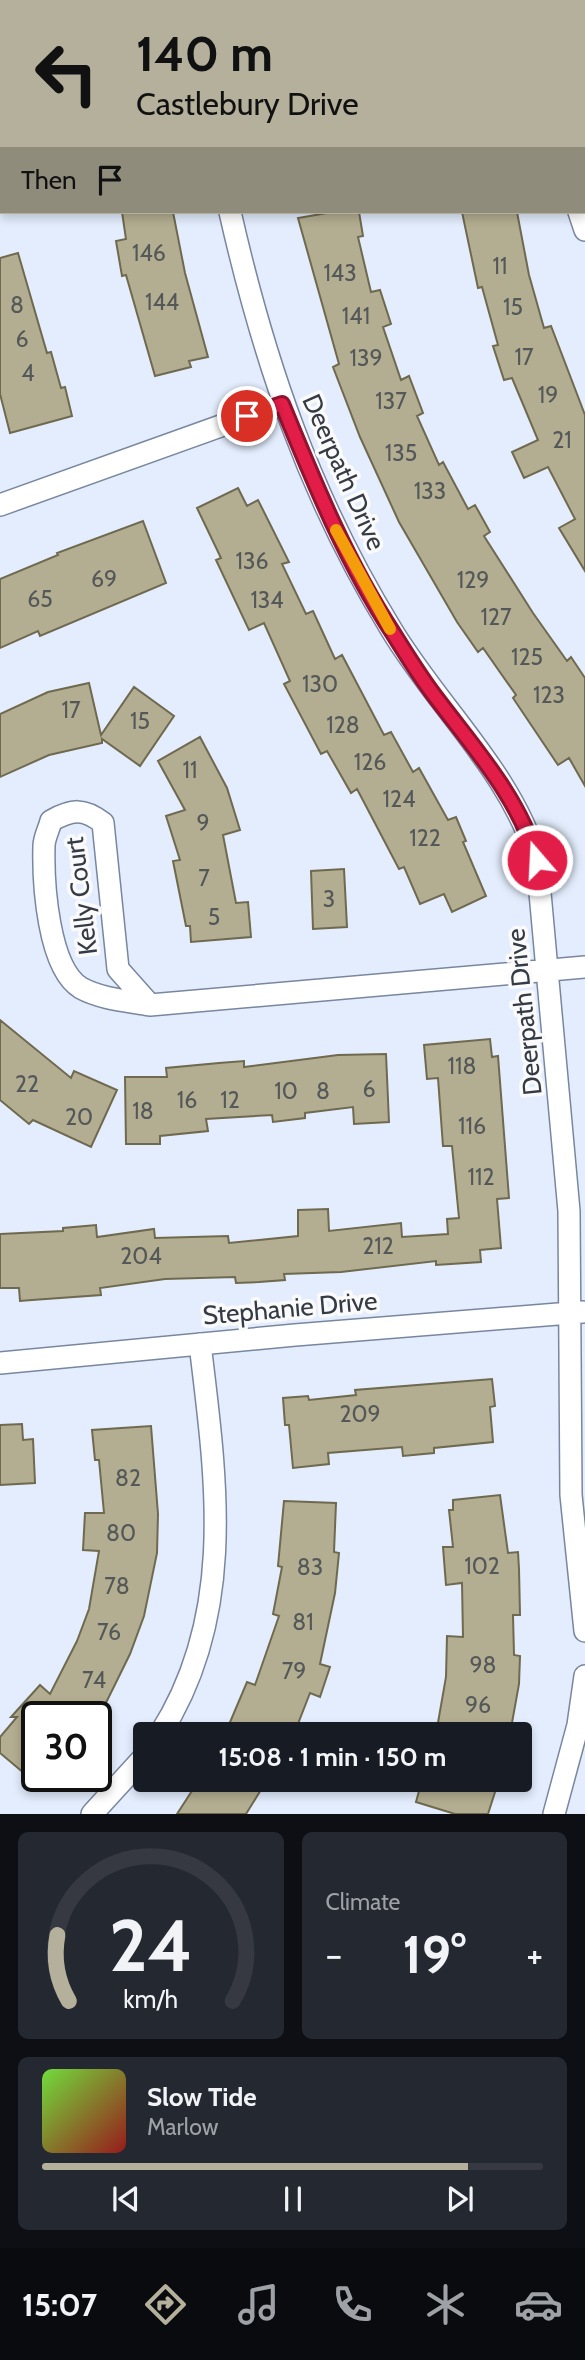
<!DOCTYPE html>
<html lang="en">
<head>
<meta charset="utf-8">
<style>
  :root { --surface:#171b24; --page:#242831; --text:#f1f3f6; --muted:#9ea1a6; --line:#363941; --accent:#b4b09b }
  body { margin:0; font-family:Cabin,sans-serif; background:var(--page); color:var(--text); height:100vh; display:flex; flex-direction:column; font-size:26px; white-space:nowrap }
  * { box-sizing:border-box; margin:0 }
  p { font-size:23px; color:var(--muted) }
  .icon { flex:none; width:38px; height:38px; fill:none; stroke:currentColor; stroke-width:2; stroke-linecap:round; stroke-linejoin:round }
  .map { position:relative; height:1814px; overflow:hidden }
  .drawer { display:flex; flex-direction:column; gap:18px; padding:18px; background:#0d0f14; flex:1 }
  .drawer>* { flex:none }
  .hud { position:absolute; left:0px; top:0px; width:586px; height:214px; box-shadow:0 4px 10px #0003; background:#b4b09b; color:#111; overflow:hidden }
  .speed { position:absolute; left:21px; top:1701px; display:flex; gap:14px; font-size:35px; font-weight:700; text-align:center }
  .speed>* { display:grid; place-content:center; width:91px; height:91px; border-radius:50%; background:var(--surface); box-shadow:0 4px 10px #0003; line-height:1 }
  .speed .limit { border:4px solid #111; border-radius:10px; background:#fff; color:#111 }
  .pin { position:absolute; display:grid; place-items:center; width:60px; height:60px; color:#fff; margin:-30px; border:4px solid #fff; border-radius:50%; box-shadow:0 2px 7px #0007 }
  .me { position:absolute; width:77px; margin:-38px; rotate:341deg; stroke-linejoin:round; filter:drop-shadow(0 0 5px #0008) }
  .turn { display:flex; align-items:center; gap:24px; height:147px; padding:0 21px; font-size:32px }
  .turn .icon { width:91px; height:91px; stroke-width:2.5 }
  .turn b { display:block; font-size:49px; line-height:60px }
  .then { display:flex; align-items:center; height:66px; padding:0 21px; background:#0003; gap:14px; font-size:26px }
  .big { font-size:52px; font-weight:800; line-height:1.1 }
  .drawer .tile { flex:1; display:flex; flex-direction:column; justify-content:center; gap:10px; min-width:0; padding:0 24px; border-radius:10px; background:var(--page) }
  .drawer .dial { align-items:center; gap:0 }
  .dial svg { height:182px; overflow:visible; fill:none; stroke:var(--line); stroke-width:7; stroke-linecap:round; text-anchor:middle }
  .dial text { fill:var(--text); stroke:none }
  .song { display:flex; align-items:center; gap:21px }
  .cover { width:84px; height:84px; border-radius:10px; background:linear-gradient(135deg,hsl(100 70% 55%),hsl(0 70% 35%)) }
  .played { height:7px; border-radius:4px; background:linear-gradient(90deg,var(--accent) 85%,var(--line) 85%) }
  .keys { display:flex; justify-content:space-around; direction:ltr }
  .heat { display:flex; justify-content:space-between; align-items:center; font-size:38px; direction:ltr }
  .drawer .tiles { flex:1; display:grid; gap:18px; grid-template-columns:1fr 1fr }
  .tile:last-child { grid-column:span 2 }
  .trip { position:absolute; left:133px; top:1722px; width:399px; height:70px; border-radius:7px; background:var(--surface); box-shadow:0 4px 10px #0003; font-weight:800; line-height:70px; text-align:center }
  .tab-bar { display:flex; height:112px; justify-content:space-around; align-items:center; background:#090b0e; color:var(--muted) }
  .tab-bar .icon { width:49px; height:49px }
  .tab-bar .on { color:var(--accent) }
  .tab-bar b { font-size:32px; color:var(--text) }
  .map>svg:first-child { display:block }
  .building { fill:#b3ae91; stroke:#6f694f; stroke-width:2 }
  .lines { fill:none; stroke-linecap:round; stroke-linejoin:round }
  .minor-casing { stroke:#78879f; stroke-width:24 }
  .minor { stroke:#fff; stroke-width:21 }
  .route-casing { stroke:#92132f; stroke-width:18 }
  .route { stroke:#e11d48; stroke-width:12 }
  .slow { stroke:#f59e0b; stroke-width:12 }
  .labels { text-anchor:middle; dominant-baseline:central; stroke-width:7; stroke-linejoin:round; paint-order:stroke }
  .number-label { font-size:23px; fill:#545858 }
  .street-label { font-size:26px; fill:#353b45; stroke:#fafafa }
</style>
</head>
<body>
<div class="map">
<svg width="585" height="1814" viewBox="0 0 585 1814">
  <rect width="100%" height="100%" fill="#e3edfd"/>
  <!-- building -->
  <path class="building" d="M122 212H173L185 273 208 357 189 361 191 367 155 376 126 275 122 276 116 241 126 239Z
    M333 212H359L363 236 358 237 371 292 380 290 391 324 383 327 401 380 409 376 423 413 417 416 439 465 443 462 468 509 475 505 490 532 484 536 533 613 567 661 571 657 585 678V786L569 758 558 765 513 698 516 695 483 648 478 652 457 622 399 522 360 437 333 367 339 364 298 218Z
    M462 212H517L529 275 544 328 551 326 585 415V571L559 528 575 519 548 467 524 478 512 452 538 440 512 378 504 380 493 346 498 345 482 287 478 288Z
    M18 253 47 353 51 352 61 388 65 387 72 416 10 433 0 394V258Z
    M238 488 247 506 258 500 289 562 282 564 306 614 313 611 335 659 342 655 384 735 391 732 413 772 419 768 448 820 456 817 466 841 463 842 486 896 452 912 444 894 420 904 404 867 399 869 357 789 351 793 327 751 321 754 284 684 290 681 264 623 249 630 216 560 221 558 197 508Z
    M143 521 166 583 40 636 38 631 0 648V579L58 555 57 553Z
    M89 683 101 735 134 687 174 716 140 766 102 739V743L49 755 0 777V714L48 692Z
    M200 737 227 788 240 830 223 835 236 903 248 902 251 937 191 942 190 926H186L173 861 180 860 166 816 185 810 158 761Z
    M344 869 347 927 313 929 311 871Z
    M0 1020 71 1078 74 1071 117 1090 91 1147 33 1120 29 1124 0 1100Z
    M490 1039 492 1057 498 1056 509 1198 497 1199 501 1248 480 1250 481 1262 436 1265V1261L341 1272 284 1274 285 1280 259 1282 236 1283 235 1277 165 1279 100 1288 101 1295 32 1300 20 1301 19 1288H0V1234L63 1231V1228L96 1225 97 1237 154 1229 155 1238 228 1236 229 1243 298 1236V1210L328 1209 329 1231 401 1223 402 1237 448 1234 447 1219 459 1218 452 1146H443L438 1078 427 1079 424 1045Z
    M386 1054 389 1122 354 1124 353 1107 305 1113V1118L273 1122 272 1115 206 1119 208 1131 160 1136V1144H126L125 1077H167L166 1068 219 1063 244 1061V1067L338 1055Z
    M492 1379 495 1406 490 1407 493 1442 434 1448V1453L403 1456 402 1447 328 1453 329 1464 293 1468 289 1425H285L283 1398 308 1396 309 1400 356 1395 355 1390Z
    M22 1424 23 1440 33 1439 35 1483 0 1485V1425Z
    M151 1426 158 1514 157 1553 144 1616 130 1654 99 1717H37V1784L0 1753V1737L17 1717H11L40 1685 50 1694 77 1641 89 1609 99 1551 83 1550 85 1513H104L99 1460H95L92 1430Z
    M500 1495 508 1553 518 1552 519 1569 520 1615H513L514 1655 520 1656 519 1684 510 1734H436L446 1677 447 1636 463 1637 462 1583 446 1585 443 1547H453L449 1510H453V1500Z
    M284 1501 336 1503 334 1552 339 1553 335 1593 320 1664 330 1667 320 1697 310 1693 294 1734H225L247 1682 255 1685 279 1616 273 1614 282 1567 278 1566Z
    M199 1780H267L246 1814H177Z
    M422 1780H466L496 1789 488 1814H455L416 1802Z"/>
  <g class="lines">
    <defs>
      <path id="minor" d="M205 0V2
        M549 0V2
        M230 212C264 362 310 497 391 629 437 706 512 773 537 860L569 1211 571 1495 585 1631
        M579 212 585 230
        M0 505 282 404
        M150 1005C128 1001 101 999 81 988 48 968 43 883 44 846 44 838 49 829 51 821 72 809 84 808 103 823L118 969 150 1005 585 967
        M0 1363 295 1335 583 1312
        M160 1734C237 1614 216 1477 200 1344
        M92 1814 145 1756
        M554 1814 578 1725 585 1676"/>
    </defs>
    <!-- minor casing -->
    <use href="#minor" class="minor-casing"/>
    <!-- minor -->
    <use href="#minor" class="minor"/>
  </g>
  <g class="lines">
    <defs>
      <path id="route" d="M247 416 282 404C314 482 346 561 393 633 406 654 419 675 434 695 473 747 519 797 537 860"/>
    </defs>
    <!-- route casing -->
    <use href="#route" class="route-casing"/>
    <!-- route -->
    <use href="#route" class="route"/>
    <!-- slow -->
    <path class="slow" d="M336 530 390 629"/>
  </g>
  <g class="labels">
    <!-- number labels -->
    <g class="number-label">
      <text x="149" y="253">146</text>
      <text x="500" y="266">11</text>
      <text x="340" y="273">143</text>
      <text x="162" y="302">144</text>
      <text x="17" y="305">8</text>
      <text x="513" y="307">15</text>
      <text x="356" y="316">141</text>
      <text x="22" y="339">6</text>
      <text x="524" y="357">17</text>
      <text x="366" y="358">139</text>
      <text x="28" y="373">4</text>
      <text x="548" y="395">19</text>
      <text x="391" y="401">137</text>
      <text x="562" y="440">21</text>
      <text x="401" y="453">135</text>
      <text x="430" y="491">133</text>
      <text x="252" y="561">136</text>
      <text x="104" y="579">69</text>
      <text x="473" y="580">129</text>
      <text x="40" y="599">65</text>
      <text x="267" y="600">134</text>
      <text x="496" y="617">127</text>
      <text x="527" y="657">125</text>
      <text x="320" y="684">130</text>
      <text x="549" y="695">123</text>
      <text x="71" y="710">17</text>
      <text x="140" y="721">15</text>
      <text x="343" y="725">128</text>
      <text x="370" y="762">126</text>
      <text x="190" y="770">11</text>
      <text x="399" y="799">124</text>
      <text x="203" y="823">9</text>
      <text x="425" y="838">122</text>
      <text x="204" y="878">7</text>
      <text x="329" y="899">3</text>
      <text x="214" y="917">5</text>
      <text x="462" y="1066">118</text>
      <text x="27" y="1084">22</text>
      <text x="369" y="1089">6</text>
      <text x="286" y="1091">10</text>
      <text x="323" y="1091">8</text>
      <text x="187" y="1100">16</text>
      <text x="230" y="1100">12</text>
      <text x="143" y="1111">18</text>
      <text x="79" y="1117">20</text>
      <text x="472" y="1126">116</text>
      <text x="481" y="1177">112</text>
      <text x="378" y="1246">212</text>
      <text x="141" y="1256">204</text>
      <text x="360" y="1414">209</text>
      <text x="128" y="1478">82</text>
      <text x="121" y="1533">80</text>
      <text x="482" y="1566">102</text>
      <text x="310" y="1567">83</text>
      <text x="117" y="1586">78</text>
      <text x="303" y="1622">81</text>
      <text x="109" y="1632">76</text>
      <text x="483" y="1665">98</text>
      <text x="294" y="1671">79</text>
      <text x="94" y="1680">74</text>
      <text x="478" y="1705">96</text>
    </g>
    <!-- street labels -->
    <g class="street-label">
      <text transform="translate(344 472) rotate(66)">Deerpath Drive</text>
      <text transform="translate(81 896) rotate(-97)">Kelly Court</text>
      <text transform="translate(524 1012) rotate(-96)">Deerpath Drive</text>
      <text transform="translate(290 1308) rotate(-5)">Stephanie Drive</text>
    </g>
  </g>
</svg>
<div class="speed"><div class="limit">30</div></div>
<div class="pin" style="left:247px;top:416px;background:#d93025"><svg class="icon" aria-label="arrive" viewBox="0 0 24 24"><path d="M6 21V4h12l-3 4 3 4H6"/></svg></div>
<svg class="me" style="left:537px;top:860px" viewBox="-20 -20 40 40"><circle r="17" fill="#e11d48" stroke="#fff" stroke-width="3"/><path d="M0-11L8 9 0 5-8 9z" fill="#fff"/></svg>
<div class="trip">15:08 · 1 min · 150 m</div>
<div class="hud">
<div class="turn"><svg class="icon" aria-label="left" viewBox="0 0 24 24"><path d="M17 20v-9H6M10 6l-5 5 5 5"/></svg><div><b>140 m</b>Castlebury Drive</div></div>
<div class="then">Then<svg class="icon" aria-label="arrive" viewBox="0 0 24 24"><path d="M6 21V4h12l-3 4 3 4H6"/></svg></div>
</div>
</div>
<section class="drawer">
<div class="tiles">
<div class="tile dial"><svg viewBox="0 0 100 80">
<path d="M14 69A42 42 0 1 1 86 69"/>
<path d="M14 69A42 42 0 0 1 9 40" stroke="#b4b09b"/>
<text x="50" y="56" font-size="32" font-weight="700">24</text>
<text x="50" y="72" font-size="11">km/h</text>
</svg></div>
<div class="tile"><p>Climate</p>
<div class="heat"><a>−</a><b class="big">19°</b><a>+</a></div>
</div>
<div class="tile">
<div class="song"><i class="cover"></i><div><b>Slow Tide</b><p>Marlow</p></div></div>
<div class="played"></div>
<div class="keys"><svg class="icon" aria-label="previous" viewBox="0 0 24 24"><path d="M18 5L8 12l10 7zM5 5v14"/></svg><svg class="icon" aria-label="pause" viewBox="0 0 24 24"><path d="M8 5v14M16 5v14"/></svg><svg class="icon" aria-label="next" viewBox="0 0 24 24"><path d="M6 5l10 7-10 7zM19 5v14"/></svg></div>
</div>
</div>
</section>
<nav class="tab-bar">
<b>15:07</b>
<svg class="icon on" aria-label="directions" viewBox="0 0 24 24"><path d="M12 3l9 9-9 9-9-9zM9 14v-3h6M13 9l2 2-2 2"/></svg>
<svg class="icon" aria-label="music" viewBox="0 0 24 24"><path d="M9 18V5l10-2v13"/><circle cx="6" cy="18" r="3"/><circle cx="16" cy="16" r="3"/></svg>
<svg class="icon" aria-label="phone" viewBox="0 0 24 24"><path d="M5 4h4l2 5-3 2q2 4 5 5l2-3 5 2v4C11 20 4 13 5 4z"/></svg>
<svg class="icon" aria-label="climate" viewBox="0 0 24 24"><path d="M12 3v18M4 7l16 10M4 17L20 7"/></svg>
<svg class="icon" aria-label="car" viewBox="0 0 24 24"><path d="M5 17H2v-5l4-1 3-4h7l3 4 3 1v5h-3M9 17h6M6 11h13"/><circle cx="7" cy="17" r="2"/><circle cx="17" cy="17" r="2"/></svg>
</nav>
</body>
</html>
